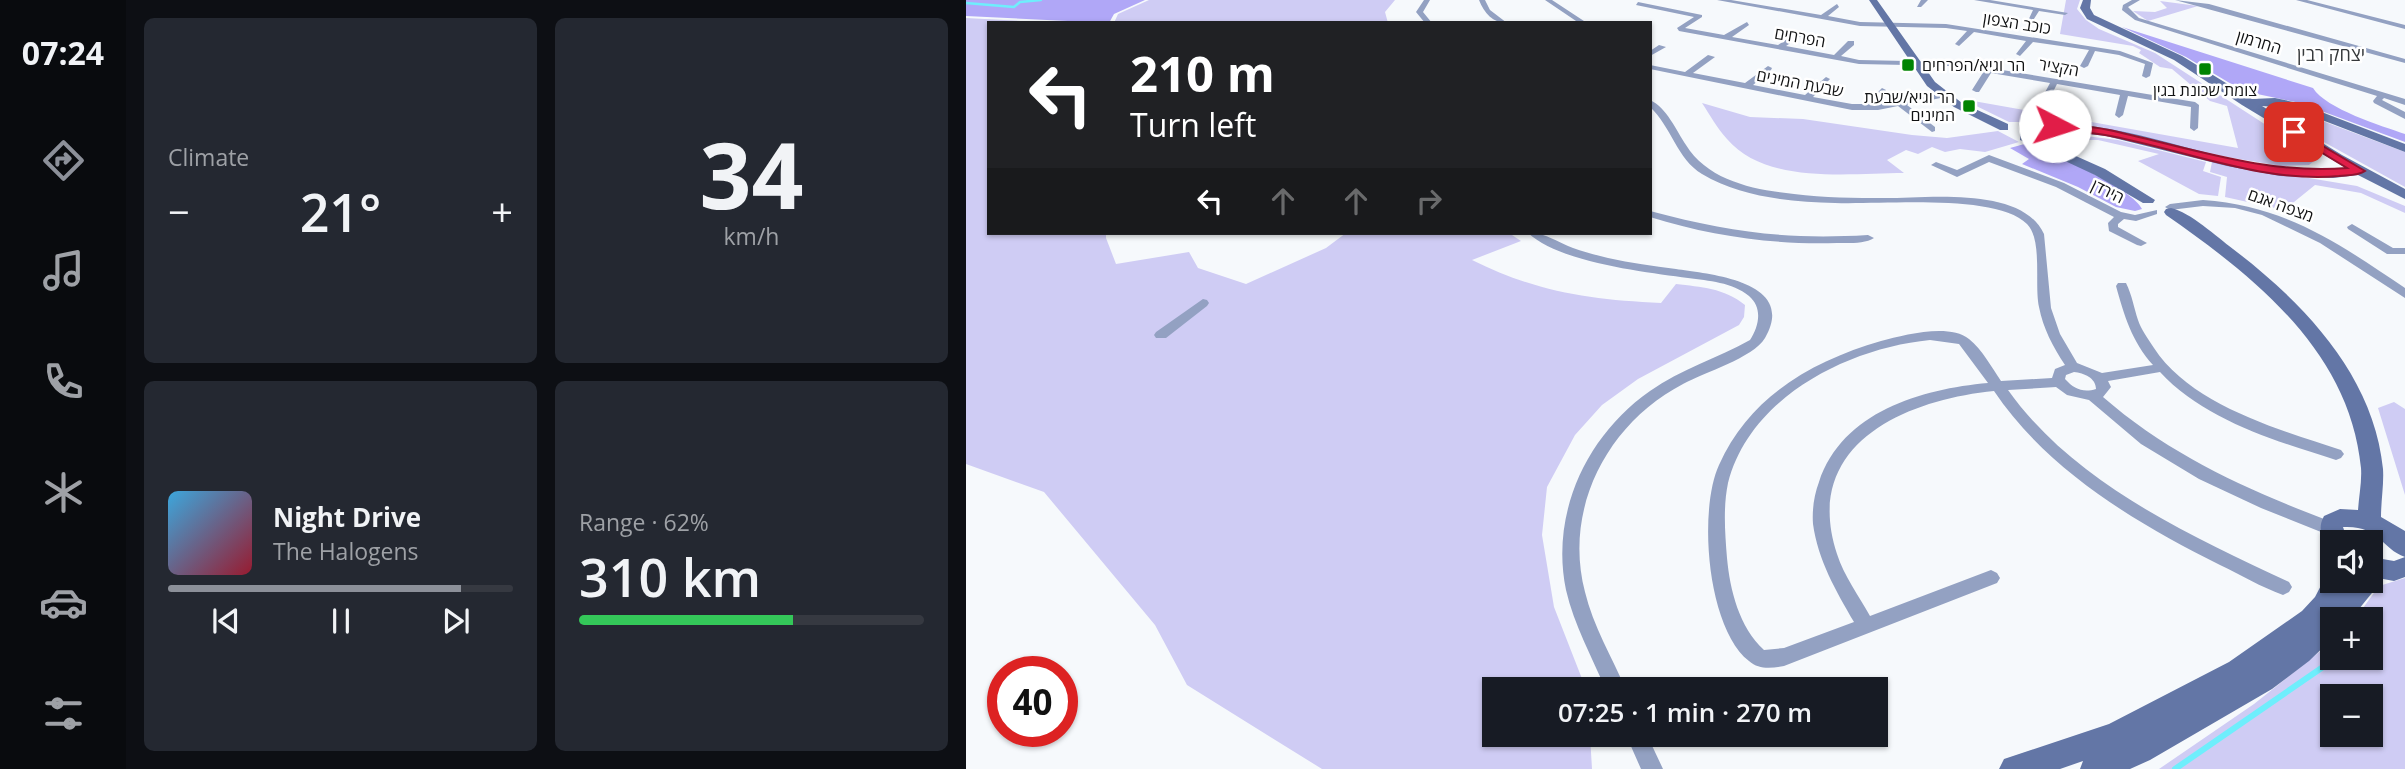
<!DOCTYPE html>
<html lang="en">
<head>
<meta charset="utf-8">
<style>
  :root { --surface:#171b24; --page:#242831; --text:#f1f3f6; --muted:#9ea1a6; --line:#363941; --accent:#8c9099 }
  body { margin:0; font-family:"Open Sans",Heebo,sans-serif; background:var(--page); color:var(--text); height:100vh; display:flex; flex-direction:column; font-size:26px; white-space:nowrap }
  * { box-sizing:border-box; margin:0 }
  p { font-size:23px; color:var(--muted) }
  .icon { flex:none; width:38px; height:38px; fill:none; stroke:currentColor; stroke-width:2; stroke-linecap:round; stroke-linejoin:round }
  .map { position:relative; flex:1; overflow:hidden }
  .details { display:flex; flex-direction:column; gap:18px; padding:18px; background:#0d0f14; width:840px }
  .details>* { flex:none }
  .hud { position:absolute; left:21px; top:21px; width:665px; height:214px; border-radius:0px; box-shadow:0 2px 5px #0004; background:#202124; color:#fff; overflow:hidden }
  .buttons { position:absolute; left:1354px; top:530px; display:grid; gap:14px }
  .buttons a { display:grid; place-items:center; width:63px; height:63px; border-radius:0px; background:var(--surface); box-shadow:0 2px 5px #0004; font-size:35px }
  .speed { position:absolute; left:21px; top:656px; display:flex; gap:14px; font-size:35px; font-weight:700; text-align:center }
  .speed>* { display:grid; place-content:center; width:91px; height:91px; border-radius:50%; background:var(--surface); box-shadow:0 2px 5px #0004; line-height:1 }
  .speed .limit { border:10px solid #d22; background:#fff; color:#111 }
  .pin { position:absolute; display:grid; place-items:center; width:60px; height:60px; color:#fff; margin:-30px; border-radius:14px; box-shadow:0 4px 10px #0006 }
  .me { position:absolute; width:77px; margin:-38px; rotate:95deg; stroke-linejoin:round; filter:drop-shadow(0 0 5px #0008) }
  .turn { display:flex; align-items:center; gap:24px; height:147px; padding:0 28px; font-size:32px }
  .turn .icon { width:91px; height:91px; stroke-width:2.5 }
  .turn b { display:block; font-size:49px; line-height:60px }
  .lanes { display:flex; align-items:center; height:66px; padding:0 28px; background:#0003; justify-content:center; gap:35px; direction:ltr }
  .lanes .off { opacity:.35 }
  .big { font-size:52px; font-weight:600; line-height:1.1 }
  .details .card { flex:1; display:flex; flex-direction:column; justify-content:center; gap:10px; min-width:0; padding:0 24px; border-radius:10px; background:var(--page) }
  .details .dial { align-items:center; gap:0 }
  .dial b { font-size:91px; line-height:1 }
  .song { display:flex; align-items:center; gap:21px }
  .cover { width:84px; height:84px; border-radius:10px; background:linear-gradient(135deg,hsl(200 70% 55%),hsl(350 70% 35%)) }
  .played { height:7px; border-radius:4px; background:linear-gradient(90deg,var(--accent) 85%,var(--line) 85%) }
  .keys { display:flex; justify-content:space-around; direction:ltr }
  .heat { display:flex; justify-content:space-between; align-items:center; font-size:38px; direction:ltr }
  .charge { height:10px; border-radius:5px; background:linear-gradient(90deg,#34c759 62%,var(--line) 0) }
  .details .tiles { flex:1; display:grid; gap:18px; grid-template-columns:repeat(2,1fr) }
  .trip { position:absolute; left:516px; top:677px; width:406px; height:70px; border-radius:0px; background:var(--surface); box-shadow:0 2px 5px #0004; font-weight:600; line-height:70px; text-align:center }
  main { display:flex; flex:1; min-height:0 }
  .dock { display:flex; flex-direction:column; width:126px; justify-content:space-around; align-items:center; background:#090b0e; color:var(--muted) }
  .dock .icon { width:49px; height:49px }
  .dock .selected { color:var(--accent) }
  .dock b { font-size:32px; color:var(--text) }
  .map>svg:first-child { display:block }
  .green { fill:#cfccf4; fill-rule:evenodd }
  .forest { fill:#b0a7f7 }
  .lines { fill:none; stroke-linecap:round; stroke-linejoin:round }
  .stream-far1 { stroke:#6eeefc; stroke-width:2.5 }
  .stream { stroke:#6eeefc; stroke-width:6 }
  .street { fill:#93a1c2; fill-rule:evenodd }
  .secondary { fill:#6376a6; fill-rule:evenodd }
  .route { fill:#e11d48; stroke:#92132f; stroke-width:2 }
  .poi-dot { fill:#018402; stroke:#fff; stroke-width:2.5 }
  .labels { text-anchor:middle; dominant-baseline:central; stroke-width:5; stroke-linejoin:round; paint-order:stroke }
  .far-street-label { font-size:16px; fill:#111213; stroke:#fff }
  .far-poi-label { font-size:16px; fill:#111213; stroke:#fff; text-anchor:start }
  .far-neighbourhood-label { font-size:18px; fill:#36393b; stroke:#fff }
</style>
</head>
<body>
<main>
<nav class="dock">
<b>07:24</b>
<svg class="icon selected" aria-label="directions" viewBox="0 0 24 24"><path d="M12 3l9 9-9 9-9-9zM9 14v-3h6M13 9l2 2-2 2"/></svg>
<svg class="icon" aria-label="music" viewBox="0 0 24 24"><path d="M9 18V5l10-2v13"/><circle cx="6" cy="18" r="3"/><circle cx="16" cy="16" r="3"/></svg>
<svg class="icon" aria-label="phone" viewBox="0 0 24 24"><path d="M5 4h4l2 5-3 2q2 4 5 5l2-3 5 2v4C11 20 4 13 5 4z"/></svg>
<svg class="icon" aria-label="climate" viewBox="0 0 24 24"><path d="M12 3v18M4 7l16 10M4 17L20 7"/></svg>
<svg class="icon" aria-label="car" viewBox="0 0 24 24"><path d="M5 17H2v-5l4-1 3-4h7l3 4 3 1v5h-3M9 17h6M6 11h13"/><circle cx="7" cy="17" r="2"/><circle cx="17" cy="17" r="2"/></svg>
<svg class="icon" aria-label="filters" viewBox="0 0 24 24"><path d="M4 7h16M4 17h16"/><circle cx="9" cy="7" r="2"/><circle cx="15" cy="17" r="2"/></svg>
</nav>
<section class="details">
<div class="tiles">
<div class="card"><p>Climate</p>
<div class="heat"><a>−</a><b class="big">21°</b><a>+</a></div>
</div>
<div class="card dial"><b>34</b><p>km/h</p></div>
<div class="card">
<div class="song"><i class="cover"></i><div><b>Night Drive</b><p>The Halogens</p></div></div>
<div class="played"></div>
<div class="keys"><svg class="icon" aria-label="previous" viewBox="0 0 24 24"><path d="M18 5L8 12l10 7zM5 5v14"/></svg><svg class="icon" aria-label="pause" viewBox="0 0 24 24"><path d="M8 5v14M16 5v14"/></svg><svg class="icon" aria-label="next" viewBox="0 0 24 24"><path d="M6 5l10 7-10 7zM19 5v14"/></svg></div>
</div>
<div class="card"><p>Range · 62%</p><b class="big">310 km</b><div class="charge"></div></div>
</div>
</section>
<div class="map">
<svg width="1439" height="769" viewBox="0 0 1439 769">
  <rect width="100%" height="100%" fill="#f6f9fc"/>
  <!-- green -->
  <path class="green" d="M183 0H429L419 12 422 23H148L152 14Z
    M1100 0H1114L1111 9 1120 20 1133 29 1189 53 1340 151 1348 161 1343 165 1315 166 1255 156 1133 127 1091 122H1043L996 99 1272 148 1261 106 1244 101 1206 69 1194 67 1173 53 1175 50 1167 46 1094 34Z
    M1194 1 1232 6 1182 21 1167 11 1189 12 1201 8Z
    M0 18 93 23H23V233H140V238L150 264 223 252 232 268 280 284 360 248 380 233H543L555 241 506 260C570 292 625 300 695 303L710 284C735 287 758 288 779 305L778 317 773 325 672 379 636 405 609 435 581 487 576 535 588 607 620 689 528 690V735H624L626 769H356L221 685 189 625 78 492 0 464Z
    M736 103 784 117 837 119 946 135 981 138 1032 131 1053 142 1019 152 994 149 979 152 966 147 952 154 940 150 921 160 938 173C884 173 800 185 761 139 751 128 744 115 736 103Z
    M1311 108 1335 113 1439 152V187L1320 121 1308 111Z
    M1087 132 1152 140 1240 162 1237 171 1255 177 1252 196 1233 194 1172 161 1193 154 1132 140H1120L1095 150 1075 140 1073 135Z
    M1246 162 1391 186 1439 206V213L1395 193 1349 185 1318 210 1259 197 1261 177 1244 172Z
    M1428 402 1439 409V495L1412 408Z
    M1439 578V769H1193L1288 704 1367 641V658H1405V620L1389 619 1413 586ZM1367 696H1405V735H1367Z"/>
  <!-- forest -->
  <path class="forest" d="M0 0H179L148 14 143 23 0 16Z
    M1156 27 1347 88C1360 109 1416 126 1439 134V142L1334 103 1277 91 1220 57Z
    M1062 143C1086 154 1166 188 1176 209L1169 211 1150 207 1112 187 1056 164 1063 159 1044 148Z"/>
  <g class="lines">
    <!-- stream-far1 -->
    <path class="stream-far1" d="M0 3 48 7 54 2 75 0"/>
    <!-- stream -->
    <path class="stream" d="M1209 769 1370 658"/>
    <!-- street -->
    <path class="street" d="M458 0H464L457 12 466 23H459L450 12Z
      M513 0H519L524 10 541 23C527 23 518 13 513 0Z
      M579 0H586L621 23H613Z
      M751 0H765L855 15 871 4 873 7 862 16 894 22 980 24 1154 51 1187 63 1184 76 1180 78 1176 76 1179 64 1153 55 1129 51 1122 66 1118 68 1114 66 1123 50 1067 42 1054 56 1050 54 1060 41 1008 32 993 46 989 44 1001 31 980 28 894 26Z
      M955 0H962L955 7H951Z
      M1008 0H1024L1102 13 1099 15 1073 11 1064 25 1061 23 1067 10Z
      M1166 0H1174L1162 7 1173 18 1439 99V105L1418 98 1416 100 1439 112V119L1408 103 1407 101 1411 96 1169 20 1156 10 1157 5Z
      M1209 0 1243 4 1439 59V63Z
      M1330 0H1341L1439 25V29Z
      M672 2 736 15V17L719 28 758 35 781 22 783 25 766 37 812 45 832 32 835 36 820 46 868 55 882 41H888V45L875 56 893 60 988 62 1229 102 1233 105 1232 128 1228 131 1224 128 1225 107 1162 96 1157 115 1153 118 1149 115 1154 95 1091 84 1082 102 1078 105 1074 102 1084 83 1025 73 1013 92H1010L1006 90 1018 71 988 66 893 64 713 31 711 28 728 17 670 5Z
      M693 45 700 47 684 56V51Z
      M742 55 749 57 727 73 779 83 802 66 806 68 805 70 787 85 839 95 860 77 864 79 847 97 886 104H913L906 98 916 88 920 90 915 98 921 103 980 93 984 96 941 105 969 127V131L966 132 932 106 912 110H886L684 69V65L719 72Z
      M684 100C701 108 710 130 720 145 742 181 789 190 828 194 858 198 889 198 919 198 963 198 1056 186 1078 234L1085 308 1094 334 1111 363 1136 373 1187 365C1166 342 1158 315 1150 286L1152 283H1160C1166 295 1168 308 1172 320 1175 329 1182 339 1188 348 1225 405 1314 430 1375 450L1378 454 1375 458 1370 460C1310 441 1238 420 1194 372L1142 381 1145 387 1137 397C1206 457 1286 492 1371 524L1373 529 1371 534 1365 536 1295 508 1233 479 1175 444 1123 400 1101 395 1090 387 1042 390C1108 483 1223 535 1323 582L1326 587 1323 592 1317 595C1295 587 1275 575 1254 565 1170 523 1082 471 1028 391 938 400 835 445 871 554 878 576 893 596 904 616L1025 570 1031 573 1034 578 1031 583 818 666C806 668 793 670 783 661 741 628 732 511 753 465 783 397 846 361 915 341 938 335 983 323 1003 339 1016 349 1026 368 1035 381L1086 378 1089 369 1099 365C1087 347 1077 328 1073 307 1068 285 1077 240 1061 224 1030 193 915 205 869 203 824 202 775 197 736 174 711 159 705 126 684 107ZM964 340 993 344 1022 383C955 389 876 412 853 482 848 495 846 510 847 524 852 560 870 591 888 622L818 648 798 650C773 627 764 590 761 558 759 533 757 507 762 483 784 397 882 348 964 340ZM1108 372C1118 373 1130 378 1130 389 1117 393 1108 389 1099 379L1100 375Z
      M1023 155 1098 183 1155 212 1169 215 1191 210V214L1170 221 1158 219 1152 224V227L1181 243 1175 246 1171 245 1143 231 1142 223 1148 217 1090 187 1023 162 991 177 965 165 970 162 991 170Z
      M1237 200C1320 206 1372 243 1439 288V298L1354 243 1296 215 1269 208 1237 206 1204 210 1199 207 1204 204Z
      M684 211C763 232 820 240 902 235L908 238C899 244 882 243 871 243 807 245 745 236 684 217Z
      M1386 224 1427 248H1439V254H1421L1382 229 1381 227Z
      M562 233C579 232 591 242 607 248 618 252 630 255 642 258 665 263 687 266 710 269 743 274 832 281 799 338 787 358 739 372 717 384 642 423 597 508 619 592 627 626 646 657 660 690H640C626 657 608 625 600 590 584 513 621 435 684 391 715 369 752 358 784 340 793 326 797 308 783 296 766 282 743 281 722 278 679 272 595 263 562 233Z
      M237 299 241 300 243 303 241 306 200 338H190L188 335 190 332Z
      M660 735H681L697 769H675Z"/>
    <!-- secondary -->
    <path class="secondary" d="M903 0H911L969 82 996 103 1042 124V130H1034L988 107 961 86Z
      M1117 0H1125L1124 8 1128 15 1216 56 1286 99 1309 98 1332 103 1439 144V152L1325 108 1296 106 1376 155 1439 189V199L1392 175 1367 178 1314 176 1261 166 1140 136 1096 131H1063L1061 128 1067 124C1174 116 1273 182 1380 168L1276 105 1208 60 1121 19 1114 8Z
      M1058 133 1139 169 1189 200 1187 203H1177L1129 175 1054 140V134Z
      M1205 208C1224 212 1251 237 1267 249 1338 303 1408 376 1417 469 1418 484 1415 501 1415 517L1439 531V557C1415 548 1413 525 1377 527L1382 542H1367V550L1363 549C1356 536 1351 529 1358 516L1374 509 1392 510C1393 496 1396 481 1395 468 1384 352 1289 277 1200 215L1198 212 1200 209Z
      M1405 557 1428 561 1439 557V577L1428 581 1412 578 1410 588 1384 620H1367V638L1343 661 1306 689 1184 760 1164 769H1114L1117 761 1094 769H1033L1038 759 1143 724 1263 662 1336 611 1349 597 1361 574 1367 572V581H1382L1378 590 1386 581H1405Z"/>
  </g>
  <!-- route -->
  <path class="route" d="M1089 123C1107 125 1126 126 1143 130 1221 147 1300 175 1381 168L1325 134V129H1328L1399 171C1392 176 1382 175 1373 176 1293 183 1217 149 1139 135 1122 132 1103 132 1086 129L1084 126Z"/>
  <!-- markers -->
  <g class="poi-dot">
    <rect x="935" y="58" width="14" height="14" rx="3.5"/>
    <rect x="1232" y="62" width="14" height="14" rx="3.5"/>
    <rect x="996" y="99" width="14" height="14" rx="3.5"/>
  </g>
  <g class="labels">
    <!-- far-street labels -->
    <g class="far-street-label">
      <text transform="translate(1051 23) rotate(9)">כוכב הצפון</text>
      <text transform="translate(834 37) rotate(10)">הפרחים</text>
      <text transform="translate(1293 42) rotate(17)">החרמון</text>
      <text transform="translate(1093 67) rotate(10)">הקציר</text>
      <text transform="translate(834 83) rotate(11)">שבעת המינים</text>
      <text transform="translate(1142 191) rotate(26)">הירדן</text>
      <text transform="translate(1315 205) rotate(20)">מצפה אגם</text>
    </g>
    <!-- far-poi labels -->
    <g class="far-poi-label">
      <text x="956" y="65">הר וגיא/הפרחים</text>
      <text x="1239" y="90" text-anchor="middle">צומת שכונת בגין</text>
      <text x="989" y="97" text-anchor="end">הר וגיא/שבעת<tspan x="989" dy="18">המינים</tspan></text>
    </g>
    <!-- far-neighbourhood labels -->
    <g class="far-neighbourhood-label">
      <text x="1365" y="54">יצחק רבין</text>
    </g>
  </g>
</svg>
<div class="buttons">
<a><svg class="icon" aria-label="sound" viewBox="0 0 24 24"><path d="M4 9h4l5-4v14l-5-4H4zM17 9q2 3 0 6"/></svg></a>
<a>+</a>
<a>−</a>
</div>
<div class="speed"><div class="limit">40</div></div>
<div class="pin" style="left:1328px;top:132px;background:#d93025"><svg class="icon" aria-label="arrive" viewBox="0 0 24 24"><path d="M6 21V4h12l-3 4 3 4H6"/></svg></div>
<svg class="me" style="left:1089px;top:126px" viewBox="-20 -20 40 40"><circle r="19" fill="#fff"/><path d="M0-13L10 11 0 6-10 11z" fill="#e11d48"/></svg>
<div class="trip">07:25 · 1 min · 270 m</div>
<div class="hud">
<div class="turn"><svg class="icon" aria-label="left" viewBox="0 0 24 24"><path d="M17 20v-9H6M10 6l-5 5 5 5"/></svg><div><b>210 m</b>Turn left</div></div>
<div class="lanes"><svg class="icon" aria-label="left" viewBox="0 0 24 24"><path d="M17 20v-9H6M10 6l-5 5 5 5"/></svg><svg class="icon off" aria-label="ahead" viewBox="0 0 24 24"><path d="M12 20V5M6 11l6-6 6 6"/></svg><svg class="icon off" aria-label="ahead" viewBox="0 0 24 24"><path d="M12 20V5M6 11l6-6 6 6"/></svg><svg class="icon off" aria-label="right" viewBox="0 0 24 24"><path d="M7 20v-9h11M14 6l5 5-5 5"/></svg></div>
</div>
</div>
</main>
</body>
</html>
